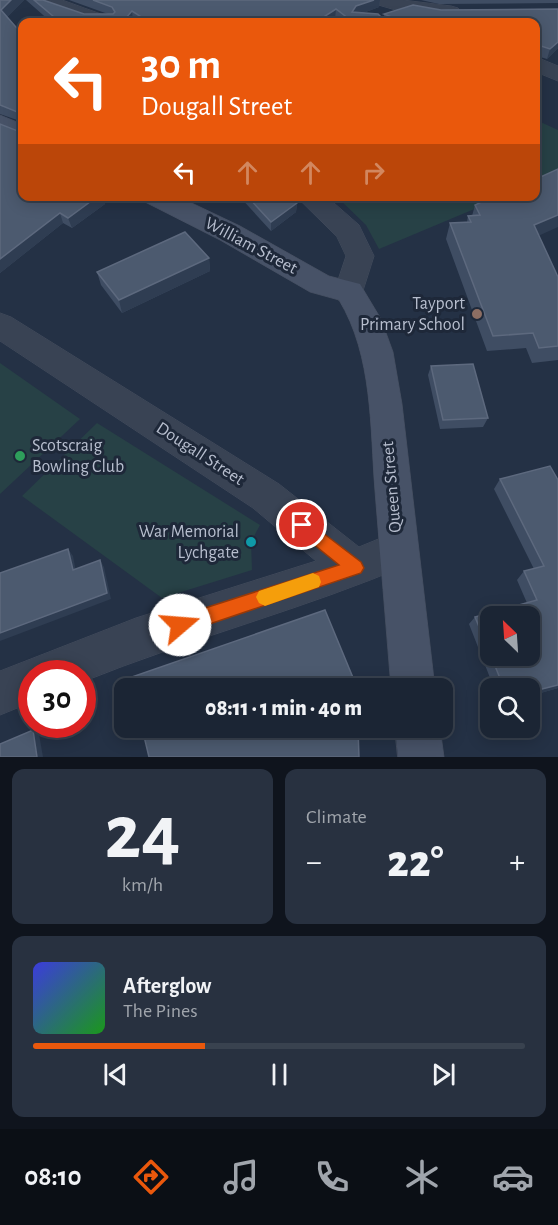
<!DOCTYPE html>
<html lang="en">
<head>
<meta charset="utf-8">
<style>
  :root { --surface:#1b2534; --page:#283140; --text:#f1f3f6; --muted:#a0a5ac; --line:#39424f; --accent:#ea580c }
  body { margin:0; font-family:"Alegreya Sans",sans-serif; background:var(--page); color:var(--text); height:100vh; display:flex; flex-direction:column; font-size:22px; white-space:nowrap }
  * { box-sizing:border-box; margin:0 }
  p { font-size:20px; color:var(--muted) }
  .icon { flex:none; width:33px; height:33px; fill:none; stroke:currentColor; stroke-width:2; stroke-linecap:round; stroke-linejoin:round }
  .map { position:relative; height:757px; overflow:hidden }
  .drawer { display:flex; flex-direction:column; gap:12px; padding:12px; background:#0f141d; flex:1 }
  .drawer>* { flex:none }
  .hud { position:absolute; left:18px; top:18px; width:522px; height:183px; border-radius:12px; box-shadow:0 3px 15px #0003,0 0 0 2px var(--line); background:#ea580c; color:#fff; overflow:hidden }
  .needle { width:39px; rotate:335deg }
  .buttons { position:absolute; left:480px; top:606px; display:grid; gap:12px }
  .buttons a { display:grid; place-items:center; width:60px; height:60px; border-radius:12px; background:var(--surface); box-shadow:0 3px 15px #0003,0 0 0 2px var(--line); font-size:30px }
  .speed { position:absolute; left:18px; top:660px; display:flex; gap:12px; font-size:30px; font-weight:700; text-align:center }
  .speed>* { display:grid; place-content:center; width:78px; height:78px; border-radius:50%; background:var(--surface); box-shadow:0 3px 15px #0003,0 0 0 2px var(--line); line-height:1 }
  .speed .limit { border:9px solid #d22; background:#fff; color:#111 }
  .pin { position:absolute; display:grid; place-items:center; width:51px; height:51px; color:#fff; margin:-26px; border:3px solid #fff; border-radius:50%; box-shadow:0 2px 6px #0007 }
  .me { position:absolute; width:66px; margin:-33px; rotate:72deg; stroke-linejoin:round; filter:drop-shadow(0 0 4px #0008) }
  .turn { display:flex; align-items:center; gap:21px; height:126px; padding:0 24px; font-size:27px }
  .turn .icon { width:78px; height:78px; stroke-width:2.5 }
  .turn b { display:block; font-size:42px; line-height:51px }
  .lanes { display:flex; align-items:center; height:57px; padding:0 24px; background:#0003; justify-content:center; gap:30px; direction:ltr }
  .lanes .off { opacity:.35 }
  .big { font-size:45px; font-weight:800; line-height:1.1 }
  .drawer .card { flex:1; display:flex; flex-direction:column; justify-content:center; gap:9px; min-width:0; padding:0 21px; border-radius:12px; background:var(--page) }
  .drawer .dial { align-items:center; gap:0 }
  .dial b { font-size:78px; line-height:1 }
  .song { display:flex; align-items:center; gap:18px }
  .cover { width:72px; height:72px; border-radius:9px; background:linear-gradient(135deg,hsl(240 70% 55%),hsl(120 70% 35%)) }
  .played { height:6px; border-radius:3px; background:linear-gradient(90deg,var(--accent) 35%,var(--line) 35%) }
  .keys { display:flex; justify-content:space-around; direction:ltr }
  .heat { display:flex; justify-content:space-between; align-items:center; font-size:33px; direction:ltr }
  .drawer .tiles { flex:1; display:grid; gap:12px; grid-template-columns:1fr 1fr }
  .card:last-child { grid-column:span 2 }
  .trip { position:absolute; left:114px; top:678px; width:339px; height:60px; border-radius:12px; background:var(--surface); box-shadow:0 3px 15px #0003,0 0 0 2px var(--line); font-weight:800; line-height:60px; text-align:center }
  .dock { display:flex; height:96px; justify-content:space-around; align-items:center; background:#0b0f15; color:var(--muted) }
  .dock .icon { width:42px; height:42px }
  .dock .on { color:var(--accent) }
  .dock b { font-size:27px; color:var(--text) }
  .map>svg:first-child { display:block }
  .green { fill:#274146 }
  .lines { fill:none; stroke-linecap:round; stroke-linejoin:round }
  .street-casing { stroke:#434c5d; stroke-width:1 }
  .secondary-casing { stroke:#434c5d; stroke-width:1 }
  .street { fill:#394354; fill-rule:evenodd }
  .secondary { fill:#475267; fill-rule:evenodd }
  .wall { fill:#3f4d63 }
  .shaded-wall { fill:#2f3d52 }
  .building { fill:#4c5a6f; stroke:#5d697e; stroke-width:1.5; fill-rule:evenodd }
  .route { fill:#ea580c; stroke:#983908; stroke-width:1.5 }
  .slow { fill:#f59e0b }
  .education-dot { fill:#8d6e63; stroke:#1e2839; stroke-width:2 }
  .leisure-dot { fill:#2e9e5b; stroke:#1e2839; stroke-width:2 }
  .culture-dot { fill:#0f9aa8; stroke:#1e2839; stroke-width:2 }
  .labels { text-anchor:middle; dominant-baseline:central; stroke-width:6; stroke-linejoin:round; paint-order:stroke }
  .street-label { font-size:18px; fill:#b7bece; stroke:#1e2839 }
  .poi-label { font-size:18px; fill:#b7bece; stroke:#1e2839; text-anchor:end }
</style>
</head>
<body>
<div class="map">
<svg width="558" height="757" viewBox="0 0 558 757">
  <rect width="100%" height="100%" fill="#243145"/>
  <!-- green -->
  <path class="green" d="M536 120 558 130V173L536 183Z
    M337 197H503L379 249 366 225Z
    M0 363 80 419 0 494Z
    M97 423 260 525 251 542 252 570 162 598 22 496Z"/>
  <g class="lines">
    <defs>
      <path id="street" d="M33 0H62L112 18 115 22H87L36 4Z
        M372 0H403L451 6 458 8 461 12 458 16 451 18 406 13 375 4Z
        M536 57 558 66V81L536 72Z
        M296 196H326L359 225 374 256 360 300 349 303 338 300 334 292 346 256 337 237Z
        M0 313 11 317 279 484 359 547 398 531 412 537 418 550 412 563C305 609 191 638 82 682V674H32V702L0 715V671L136 618 316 561 253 508 0 341Z"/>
      <path id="secondary" d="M0 115 22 124V140L0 131Z
        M141 196H177L240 226 329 276 360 284 381 319 393 352 402 404 435 688H391C386 622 380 557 375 491 370 428 373 356 339 300L310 292 220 240 145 202Z
        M395 728H440L444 757H398Z"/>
    </defs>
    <!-- street casing -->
    <use href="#street" class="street-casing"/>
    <!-- secondary casing -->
    <use href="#secondary" class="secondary-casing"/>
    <!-- street -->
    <use href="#street" class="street"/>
    <!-- secondary -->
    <use href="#secondary" class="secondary"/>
  </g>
  <!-- wall -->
  <path class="wall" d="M0 0H24L7 17 22 34V196H103L105 204 72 228 63 223 0 273V124L20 132V121L0 114Z
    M26 0H43L84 14H108L69 0H380L379 7 363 13 378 14 384 20V14L413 5 441 10 558 9V48L547 59 537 56 536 66V22H340L335 19 330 22H136L133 21 132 22H51Z
    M421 0H558V3L439 4Z
    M239 196H290L297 203 296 212 271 231Z
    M475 205 539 236 558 277V360L532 363 526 348 487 351 446 239 450 223 467 222 468 216H472Z
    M209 258 210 271 122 313 101 285 97 272Z
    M431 366 488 418 483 427 440 429 428 375Z
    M500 479 558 480V688L530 696V688H494L469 624 475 617 527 603 517 580 524 571 534 569 494 489Z"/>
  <!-- shaded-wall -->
  <path class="shaded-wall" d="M11 0H24L4 20 1 10Z
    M374 0H380L379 7 355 16 351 22 352 12 356 6Z
    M336 9 335 19 330 22H316Z
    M132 11 133 21 132 22H125V19Z
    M558 42V48L547 59 550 49Z
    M98 196H103L105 204 72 228 68 218Z
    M297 203 296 212 271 231V222Z
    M60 213 63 223 0 273V259Z
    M558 215V227L527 241 534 225Z
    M209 258 210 271 122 313 119 300Z
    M68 549 73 556 77 577 73 570Z
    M100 560 104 567 111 599 0 641V633Z
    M558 685V688L530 696V692Z
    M33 730 39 734 43 757H37Z"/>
  <!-- building -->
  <path class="building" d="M0 0H11L1 10 22 34V196H98L68 218 60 213 0 259V124L20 132V113L0 105Z
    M34 0H43L84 14H113L115 12 112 7 93 0H374L356 6 352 12 378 14 386 22H353L336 9 316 22H149L132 11 125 19 128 22H60Z
    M413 5 441 10 558 9V42L550 49 538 45 537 61 536 62V22H404L384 14Z
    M558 169V215L534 225 558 277V346L539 348 533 333 493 336 450 223 471 222 468 216 480 215 475 205 494 196H536V179Z
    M247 196H290L297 203 271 222Z
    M185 232 209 258 119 300 97 272Z
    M473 364 488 418 443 420 431 366Z
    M550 466 558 480V685L530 692V688H504L475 617 537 600 524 571 544 566 500 479ZM490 616H530V656H490Z
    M68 549 73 570 100 560 107 593 0 633V573Z
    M325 610 356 685V688H131L129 678Z
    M142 728H358L359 757H149Z
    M33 730 37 757H0V744Z"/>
  <!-- route -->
  <path class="route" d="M302 517 361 562 364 568 361 573 180 634 174 631 172 625 174 619 180 616 339 565 296 530 294 525 296 520Z"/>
  <!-- slow -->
  <path class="slow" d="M313 573 319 576 321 582 319 587 265 606 259 603 256 597 259 591Z"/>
  <!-- markers -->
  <circle class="education-dot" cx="477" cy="314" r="6"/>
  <circle class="leisure-dot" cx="20" cy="456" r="6"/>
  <circle class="culture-dot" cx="251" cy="542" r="6"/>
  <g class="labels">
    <!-- street labels -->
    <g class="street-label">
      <text transform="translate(251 246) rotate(28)">William Street</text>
      <text transform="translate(200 454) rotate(33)">Dougall Street</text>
      <text transform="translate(392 487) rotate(-95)">Queen Street</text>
    </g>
    <!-- poi labels -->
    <g class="poi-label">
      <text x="465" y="304">Tayport<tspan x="465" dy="21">Primary School</tspan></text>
      <text x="32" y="446" text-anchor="start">Scotscraig<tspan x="32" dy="21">Bowling Club</tspan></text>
      <text x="239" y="532">War Memorial<tspan x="239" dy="21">Lychgate</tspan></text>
    </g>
  </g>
</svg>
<div class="buttons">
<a><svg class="needle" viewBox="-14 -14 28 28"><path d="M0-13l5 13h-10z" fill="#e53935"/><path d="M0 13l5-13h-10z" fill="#a0a5ac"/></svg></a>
<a><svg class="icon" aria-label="search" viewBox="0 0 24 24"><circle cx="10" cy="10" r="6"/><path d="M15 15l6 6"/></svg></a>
</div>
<div class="speed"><div class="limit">30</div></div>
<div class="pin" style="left:302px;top:525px;background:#d93025"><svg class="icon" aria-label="arrive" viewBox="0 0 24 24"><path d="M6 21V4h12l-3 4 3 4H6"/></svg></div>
<svg class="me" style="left:180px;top:625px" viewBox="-20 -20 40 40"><circle r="19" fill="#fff"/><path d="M0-13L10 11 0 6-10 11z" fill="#ea580c"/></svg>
<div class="trip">08:11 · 1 min · 40 m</div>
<div class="hud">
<div class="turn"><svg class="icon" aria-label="left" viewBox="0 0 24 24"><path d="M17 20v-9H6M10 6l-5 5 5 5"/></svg><div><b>30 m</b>Dougall Street</div></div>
<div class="lanes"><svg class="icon" aria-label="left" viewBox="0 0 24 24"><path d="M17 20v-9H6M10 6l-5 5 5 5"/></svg><svg class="icon off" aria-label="ahead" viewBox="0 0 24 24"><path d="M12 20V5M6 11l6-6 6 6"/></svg><svg class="icon off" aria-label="ahead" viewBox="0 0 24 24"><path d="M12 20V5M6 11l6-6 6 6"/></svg><svg class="icon off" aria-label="right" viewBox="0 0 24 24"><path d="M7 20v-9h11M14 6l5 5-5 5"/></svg></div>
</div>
</div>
<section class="drawer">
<div class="tiles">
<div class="card dial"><b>24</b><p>km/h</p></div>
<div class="card"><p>Climate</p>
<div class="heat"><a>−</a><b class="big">22°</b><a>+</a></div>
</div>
<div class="card">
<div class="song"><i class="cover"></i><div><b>Afterglow</b><p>The Pines</p></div></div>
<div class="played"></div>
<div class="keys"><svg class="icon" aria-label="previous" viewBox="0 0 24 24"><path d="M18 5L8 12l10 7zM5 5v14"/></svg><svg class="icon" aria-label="pause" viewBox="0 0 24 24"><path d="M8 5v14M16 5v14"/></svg><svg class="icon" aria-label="next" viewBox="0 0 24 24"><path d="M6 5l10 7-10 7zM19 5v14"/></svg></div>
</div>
</div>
</section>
<nav class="dock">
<b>08:10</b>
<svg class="icon on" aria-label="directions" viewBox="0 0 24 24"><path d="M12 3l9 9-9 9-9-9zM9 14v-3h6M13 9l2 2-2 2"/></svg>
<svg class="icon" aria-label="music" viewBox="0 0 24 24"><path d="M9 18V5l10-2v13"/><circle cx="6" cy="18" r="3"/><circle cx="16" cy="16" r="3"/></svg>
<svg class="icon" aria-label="phone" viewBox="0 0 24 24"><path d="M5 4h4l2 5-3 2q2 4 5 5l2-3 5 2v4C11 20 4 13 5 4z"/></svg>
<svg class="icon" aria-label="climate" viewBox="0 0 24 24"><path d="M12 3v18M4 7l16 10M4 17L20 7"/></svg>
<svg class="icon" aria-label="car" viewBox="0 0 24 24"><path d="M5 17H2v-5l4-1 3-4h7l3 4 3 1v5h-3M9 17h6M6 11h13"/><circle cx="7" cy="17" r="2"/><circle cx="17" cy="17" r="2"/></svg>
</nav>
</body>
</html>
